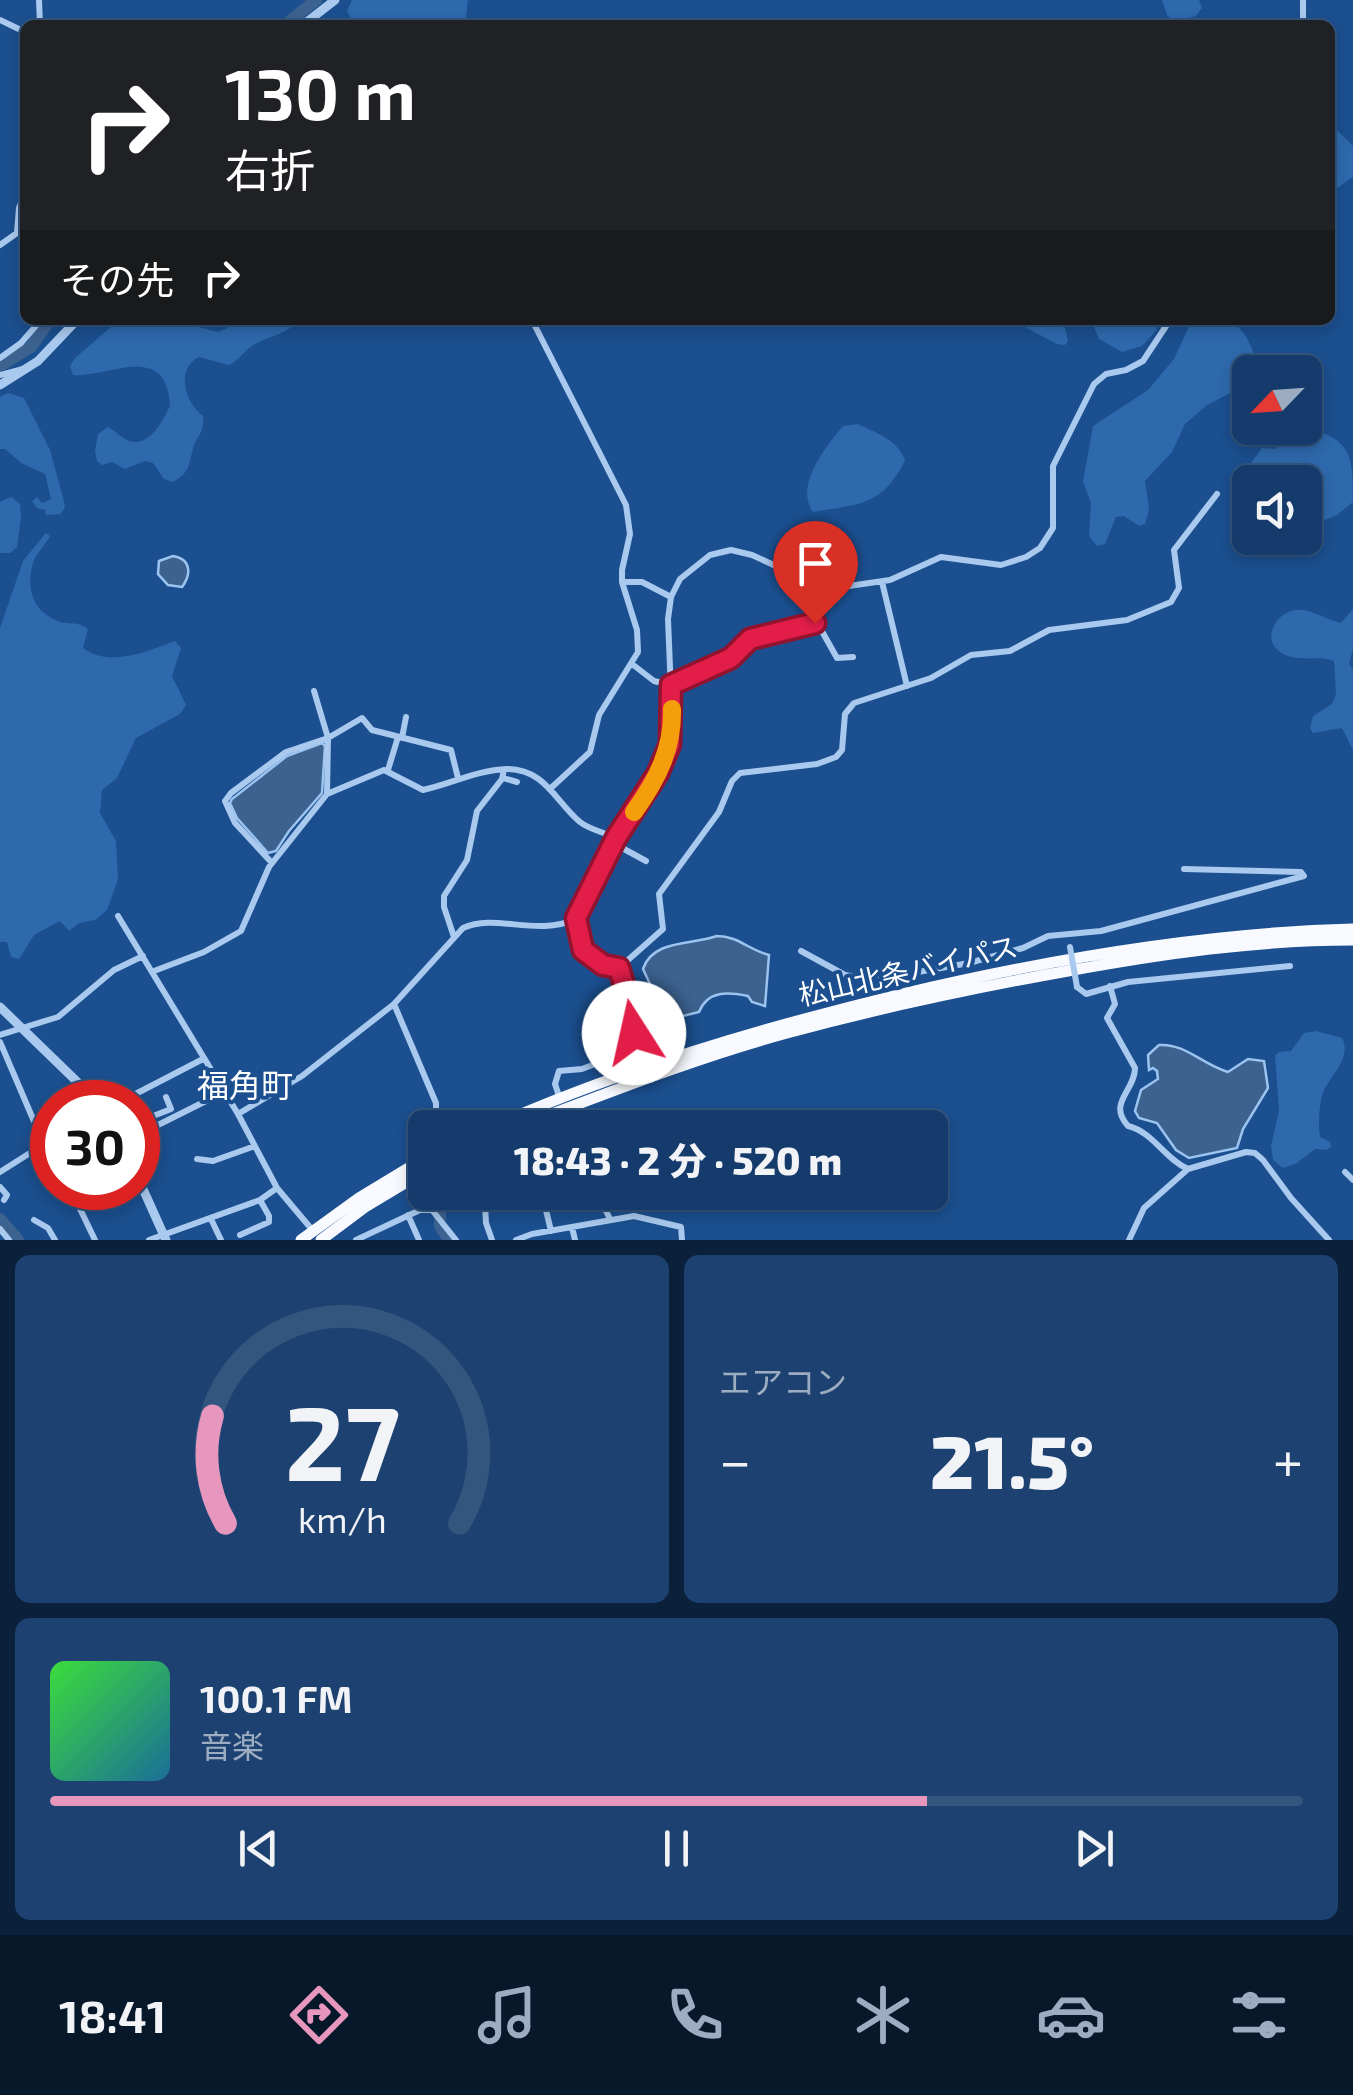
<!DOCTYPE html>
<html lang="ja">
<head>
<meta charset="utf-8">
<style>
  :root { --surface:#143b6b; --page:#1d4271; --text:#f1f3f6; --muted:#9dadc1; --line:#33557e; --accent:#e797bd }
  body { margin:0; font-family:"Exo 2","Noto Sans JP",sans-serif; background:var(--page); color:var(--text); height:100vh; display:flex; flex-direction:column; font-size:38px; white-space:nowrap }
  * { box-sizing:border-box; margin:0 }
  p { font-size:32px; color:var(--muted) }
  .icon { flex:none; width:55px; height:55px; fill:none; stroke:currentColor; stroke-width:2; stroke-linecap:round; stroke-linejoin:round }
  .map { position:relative; height:1240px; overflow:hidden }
  .drawer { display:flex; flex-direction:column; gap:15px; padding:15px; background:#0b203b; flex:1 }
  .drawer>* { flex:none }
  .banner { position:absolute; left:20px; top:20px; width:1315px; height:305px; border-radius:15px; box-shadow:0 5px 15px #0003,0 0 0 2px var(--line); background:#202124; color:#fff; overflow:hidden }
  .needle { width:65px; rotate:245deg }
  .buttons { position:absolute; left:1232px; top:355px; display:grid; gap:20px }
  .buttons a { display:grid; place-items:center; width:90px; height:90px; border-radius:15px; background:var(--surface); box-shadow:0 5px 15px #0003,0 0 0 2px var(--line); font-size:50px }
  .speed { position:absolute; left:30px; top:1080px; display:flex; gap:20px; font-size:50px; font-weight:700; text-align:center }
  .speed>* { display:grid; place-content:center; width:130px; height:130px; border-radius:50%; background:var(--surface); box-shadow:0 5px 15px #0003,0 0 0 2px var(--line); line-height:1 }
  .speed .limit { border:15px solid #d22; background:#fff; color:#111 }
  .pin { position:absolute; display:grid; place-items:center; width:85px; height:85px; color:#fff; margin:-102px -42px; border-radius:50% 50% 50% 0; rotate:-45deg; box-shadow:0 0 10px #0007 }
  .pin .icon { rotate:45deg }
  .me { position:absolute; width:110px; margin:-55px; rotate:350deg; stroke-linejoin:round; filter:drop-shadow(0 0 8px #0008) }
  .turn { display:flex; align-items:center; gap:35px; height:210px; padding:0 40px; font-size:45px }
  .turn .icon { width:130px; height:130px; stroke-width:2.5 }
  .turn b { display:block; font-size:70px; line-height:85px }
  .then { display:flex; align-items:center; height:95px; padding:0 40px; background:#0003; gap:20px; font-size:38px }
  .big { font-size:75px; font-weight:800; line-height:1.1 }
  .drawer .tile { flex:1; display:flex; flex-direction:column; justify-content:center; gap:15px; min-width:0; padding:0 35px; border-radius:15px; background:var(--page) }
  .drawer .dial { align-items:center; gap:0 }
  .dial svg { height:260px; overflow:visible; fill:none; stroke:var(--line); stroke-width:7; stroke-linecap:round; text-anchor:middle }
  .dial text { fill:var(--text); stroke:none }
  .song { display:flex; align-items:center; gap:30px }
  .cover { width:120px; height:120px; border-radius:15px; background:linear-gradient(135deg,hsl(120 70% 55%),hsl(200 70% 35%)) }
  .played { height:10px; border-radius:5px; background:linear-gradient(90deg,var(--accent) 70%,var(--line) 70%) }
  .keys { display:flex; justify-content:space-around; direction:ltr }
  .heat { display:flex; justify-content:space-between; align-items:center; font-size:55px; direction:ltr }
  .drawer .tiles { flex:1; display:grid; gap:15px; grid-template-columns:1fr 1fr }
  .tile:last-child { grid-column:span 2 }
  .trip { position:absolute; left:408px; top:1110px; width:540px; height:100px; border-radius:15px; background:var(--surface); box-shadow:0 5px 15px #0003,0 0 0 2px var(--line); font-weight:800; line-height:100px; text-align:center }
  .dock { display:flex; height:160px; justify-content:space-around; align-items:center; background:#08182b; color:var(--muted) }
  .dock .icon { width:70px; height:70px }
  .dock .current { color:var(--accent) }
  .dock b { font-size:45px; color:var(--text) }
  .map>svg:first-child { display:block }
  .green { fill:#2e69ad }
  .water { fill:#3c6290; stroke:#9cc4f0; stroke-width:2.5 }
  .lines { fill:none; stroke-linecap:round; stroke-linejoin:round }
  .river { stroke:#3c6290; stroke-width:12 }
  .minor { stroke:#a9c9ee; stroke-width:6 }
  .tertiary { stroke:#a9c9ee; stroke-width:9 }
  .trunk { stroke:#f8faff; stroke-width:11 }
  .minor-bridge { stroke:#a9c9ee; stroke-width:6 }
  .route-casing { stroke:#92132f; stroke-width:25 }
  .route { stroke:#e11d48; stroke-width:18 }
  .slow { stroke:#f59e0b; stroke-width:18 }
  .labels { text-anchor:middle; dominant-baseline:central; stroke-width:8; stroke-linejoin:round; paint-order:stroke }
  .street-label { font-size:28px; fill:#fff; stroke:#1b4f8f }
  .quarter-label { font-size:32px; fill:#fff; stroke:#1b4f8f }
</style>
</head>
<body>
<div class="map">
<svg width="1353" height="1240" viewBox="0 0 1353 1240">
  <rect width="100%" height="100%" fill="#1b4f8f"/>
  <!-- green -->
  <path class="green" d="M352 0H468L465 25H355L347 11Z
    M1162 0H1199L1202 8 1196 16 1174 22 1167 15Z
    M1330 123 1353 146V177L1330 193Z
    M119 320H184L187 324 218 332 245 320H298C288 334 270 336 255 344 245 349 240 360 229 365L199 357C175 369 185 403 203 416 204 435 198 433 193 448 189 464 190 473 173 482L164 479 153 463 145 461 125 469 112 462 102 465 97 461 95 451 98 434 108 427C116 431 121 438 129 441 150 447 162 422 170 406 167 340 108 378 73 375L70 366 75 358Z
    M1011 320H1054L1065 328 1068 341 1065 345 1057 344Z
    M1091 320H1154L1157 330 1142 346 1122 352 1099 339Z
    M1192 320H1232L1246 336 1262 371 1250 372V383L1207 405 1185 424 1172 452 1145 481 1149 510 1145 524 1139 526 1124 516 1116 517 1105 544 1097 546 1089 536 1091 503 1083 482 1093 426 1148 390 1174 359Z
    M8 393 24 398 50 450 64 501 65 508 60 514 46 515 45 510 37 508 32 501 37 497 42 503 51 499 45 474 21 463 5 449H0V397Z
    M858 424C876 433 899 440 905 461 881 507 859 504 813 512 794 486 826 446 843 426Z
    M1306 428C1353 439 1353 457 1353 502L1337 515 1305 528V482L1250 483 1246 479 1247 468 1262 448 1276 449 1288 436Z
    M11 497 20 504 21 517 17 547 10 553H0V502Z
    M46 533 50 536C46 545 35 554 33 563 26 588 32 611 58 621 69 626 77 620 88 629L83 648C110 668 148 651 175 641L181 648 172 676 186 705 180 714 136 738 117 778 102 790 100 813 116 841 118 879 107 910 95 920 79 923 69 931 60 921 34 935 19 959 11 957 7 942H0V628L23 561Z
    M1353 609V649L1349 664 1353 669V750L1342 728 1313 733 1310 728 1313 716 1332 704 1336 694 1334 661C1317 654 1298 664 1280 652 1261 639 1276 613 1295 610 1312 608 1325 620 1341 623Z
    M1316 1031 1342 1038C1353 1059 1328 1076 1322 1096 1319 1108 1318 1124 1320 1137L1330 1142 1331 1147 1327 1150 1315 1149 1297 1163 1283 1168 1273 1160 1271 1146 1279 1111 1275 1056 1279 1052 1291 1051 1304 1033Z"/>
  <!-- water -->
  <path class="water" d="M173 556C192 559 191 575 182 587L168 585 158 574 159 561Z
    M322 743 325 746 322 793 289 831 276 851 268 853 237 818 230 803 232 799 287 756Z
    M717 936C738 936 749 950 769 955L765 1006 752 1002 748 996C728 992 708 990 699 1012L675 1018 665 1017 643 969C653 939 692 945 717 936Z
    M1159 1045C1185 1043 1203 1065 1228 1072L1248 1059 1264 1061 1268 1088 1243 1129 1237 1148 1189 1158 1176 1150 1157 1123 1139 1118 1135 1111 1141 1090 1158 1079 1157 1071 1153 1068 1149 1070 1148 1055Z"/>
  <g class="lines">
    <!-- river -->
    <path class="river" d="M285 25 316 0
      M0 366 31 347 50 320
      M440 1128V1120
      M440 1192V1226L449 1240
      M0 1219 18 1240"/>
    <!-- minor -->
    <path class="minor" d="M39 0 40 25
      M1303 0V25
      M0 20 25 32
      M0 245 17 233 19 208 25 192
      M532 320 626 505 630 534 622 570V582L637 630 638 652 599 715 590 752 551 788
      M0 358 21 343 41 320
      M0 375 23 369
      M622 582H642L671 597
      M882 582 907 686
      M632 664 654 681 671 685 731 658 750 639 809 623 819 626 837 658 853 657
      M314 691 328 738 327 794
      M402 738 406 717
      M388 770 398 737
      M503 778 517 782
      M613 843 646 861
      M272 863 235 823 225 801 231 793 286 752 328 738 362 718 372 730 451 750 458 778
      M118 916 238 1114 277 1188 314 1232
      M454 937 444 907V896L467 860 477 811 502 779 504 770
      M801 951 845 975 873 980 969 963 1023 948 1048 936 1101 931 1304 876 1301 872 1184 869
      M619 968 603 965 583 951 576 919 616 838 659 773 670 744 672 716 668 619 671 597 680 579 710 555 731 550 752 555 813 583 842 587 890 580 941 557 1001 565 1026 557 1040 548 1053 528V466L1094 384 1106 374 1126 370 1143 361 1170 320
      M619 968 663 929 659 894 719 812 732 781 740 773 817 764 836 757 842 750 845 714 854 703 931 678 971 655 1010 651 1049 630 1127 620 1171 602 1179 588 1174 550 1217 494
      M154 971 204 952 241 931 269 867 327 794 384 770 423 790C451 784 477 770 507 769 545 769 555 801 580 822 590 830 604 832 616 838
      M1110 986 1115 1004 1107 1018 1135 1068C1135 1091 1107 1103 1128 1126 1153 1132 1165 1159 1188 1169
      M1077 987 1086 994 1128 982 1290 966
      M394 1004 436 1103V1115L431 1128
      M0 1035 58 1017 114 970 143 956
      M0 1042 33 1119 52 1155
      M560 1099 555 1084 559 1071 582 1069 622 1054 632 1044 635 1021 619 968
      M120 1102 203 1059
      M564 1110 567 1128
      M238 1114 302 1076 394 1004 463 928C496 913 536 937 576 919
      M138 1122 171 1109 166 1097
      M138 1135 224 1092
      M425 1136V1145
      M197 1159 213 1161 255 1146
      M0 1172 52 1139
      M1345 1172 1353 1180
      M0 1187 7 1195 4 1200
      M70 1188 95 1240
      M597 1193 610 1219
      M480 1199 485 1204 486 1223 492 1240
      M432 1210 456 1240
      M432 1210 434 1192
      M408 1215 419 1240
      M211 1219 221 1240
      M34 1220 48 1228 55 1240
      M572 1227 575 1240
      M0 1229 9 1240
      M551 1231 546 1210 597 1194
      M240 1235 269 1222V1216L260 1200
      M149 1240 260 1200 277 1188
      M356 1240 420 1210H432
      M516 1240 532 1234 634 1216 681 1227 682 1240
      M1129 1240 1144 1208 1188 1169 1246 1152 1255 1153 1263 1160 1291 1198 1329 1240"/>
    <!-- tertiary -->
    <path class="tertiary" d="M303 25 335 0
      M0 385 38 361 77 320
      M0 1007 98 1102
      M138 1178 166 1240"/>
    <!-- trunk -->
    <path class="trunk" d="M489 1128C621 1069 762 1028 902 994 1050 959 1201 933 1353 929
      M515 1128C605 1094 695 1058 787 1033 879 1008 973 988 1068 971 1162 954 1257 940 1353 940
      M301 1240 359 1198 425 1158
      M321 1240 365 1207 425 1171"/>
    <!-- minor-bridge -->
    <path class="minor-bridge" d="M1070 947 1077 987"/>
  </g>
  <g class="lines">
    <defs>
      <path id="route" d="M634 1033 635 1021 619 968 603 965 583 950 576 918 616 838 658 773 670 744 671 685 731 658 750 639 815 623"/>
    </defs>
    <!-- route casing -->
    <use href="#route" class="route-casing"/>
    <!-- route -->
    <use href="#route" class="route"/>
    <!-- slow -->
    <path class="slow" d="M634 812C657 780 673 749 672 709"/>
  </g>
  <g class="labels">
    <!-- street labels -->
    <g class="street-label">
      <text transform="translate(908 970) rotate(-13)">松山北条バイパス</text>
    </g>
    <!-- quarter labels -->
    <g class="quarter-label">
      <text x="245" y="1084">福角町</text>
    </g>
  </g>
</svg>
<div class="buttons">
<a><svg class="needle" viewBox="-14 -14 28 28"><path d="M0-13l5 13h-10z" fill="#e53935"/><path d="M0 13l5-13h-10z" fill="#9dadc1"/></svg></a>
<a><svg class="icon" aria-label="sound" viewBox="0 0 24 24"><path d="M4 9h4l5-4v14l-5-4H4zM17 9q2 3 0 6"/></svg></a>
</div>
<div class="speed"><div class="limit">30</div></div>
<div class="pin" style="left:815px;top:623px;background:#d93025"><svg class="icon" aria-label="arrive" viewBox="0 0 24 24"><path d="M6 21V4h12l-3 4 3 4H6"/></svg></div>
<svg class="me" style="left:634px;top:1033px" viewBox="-20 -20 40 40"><circle r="19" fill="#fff"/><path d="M0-13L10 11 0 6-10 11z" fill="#e11d48"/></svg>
<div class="trip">18:43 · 2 分 · 520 m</div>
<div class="banner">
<div class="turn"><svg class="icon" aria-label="right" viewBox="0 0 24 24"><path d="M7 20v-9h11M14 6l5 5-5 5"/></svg><div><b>130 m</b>右折</div></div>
<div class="then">その先<svg class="icon" aria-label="right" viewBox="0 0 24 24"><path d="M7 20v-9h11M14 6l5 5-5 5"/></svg></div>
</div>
</div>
<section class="drawer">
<div class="tiles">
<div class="tile dial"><svg viewBox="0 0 100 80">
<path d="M14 69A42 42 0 1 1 86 69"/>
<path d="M14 69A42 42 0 0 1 10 36" stroke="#e797bd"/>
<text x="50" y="56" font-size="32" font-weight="700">27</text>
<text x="50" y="72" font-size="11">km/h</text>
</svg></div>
<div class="tile"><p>エアコン</p>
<div class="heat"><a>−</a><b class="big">21.5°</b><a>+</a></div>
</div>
<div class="tile">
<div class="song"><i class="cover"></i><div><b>100.1 FM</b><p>音楽</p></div></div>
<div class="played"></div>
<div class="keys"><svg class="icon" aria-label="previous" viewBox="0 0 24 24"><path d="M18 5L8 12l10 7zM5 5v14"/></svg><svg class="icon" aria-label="pause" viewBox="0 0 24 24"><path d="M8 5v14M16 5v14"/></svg><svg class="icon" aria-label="next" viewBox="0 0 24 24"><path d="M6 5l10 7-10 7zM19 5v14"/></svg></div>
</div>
</div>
</section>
<nav class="dock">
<b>18:41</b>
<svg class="icon current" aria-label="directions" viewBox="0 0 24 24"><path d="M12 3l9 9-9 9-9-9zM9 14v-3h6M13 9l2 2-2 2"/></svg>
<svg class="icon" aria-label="music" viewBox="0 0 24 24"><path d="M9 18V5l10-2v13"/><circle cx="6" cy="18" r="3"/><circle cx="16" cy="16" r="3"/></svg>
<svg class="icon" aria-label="phone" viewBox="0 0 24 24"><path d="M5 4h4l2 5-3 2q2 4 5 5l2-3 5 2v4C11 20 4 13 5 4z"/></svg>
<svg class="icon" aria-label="climate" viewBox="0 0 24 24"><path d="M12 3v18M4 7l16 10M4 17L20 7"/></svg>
<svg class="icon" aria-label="car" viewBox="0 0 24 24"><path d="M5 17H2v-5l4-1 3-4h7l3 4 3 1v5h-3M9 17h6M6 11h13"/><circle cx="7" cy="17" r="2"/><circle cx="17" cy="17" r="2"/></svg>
<svg class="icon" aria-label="filters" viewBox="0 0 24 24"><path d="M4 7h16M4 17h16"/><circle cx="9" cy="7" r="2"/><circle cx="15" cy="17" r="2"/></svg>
</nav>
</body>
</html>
